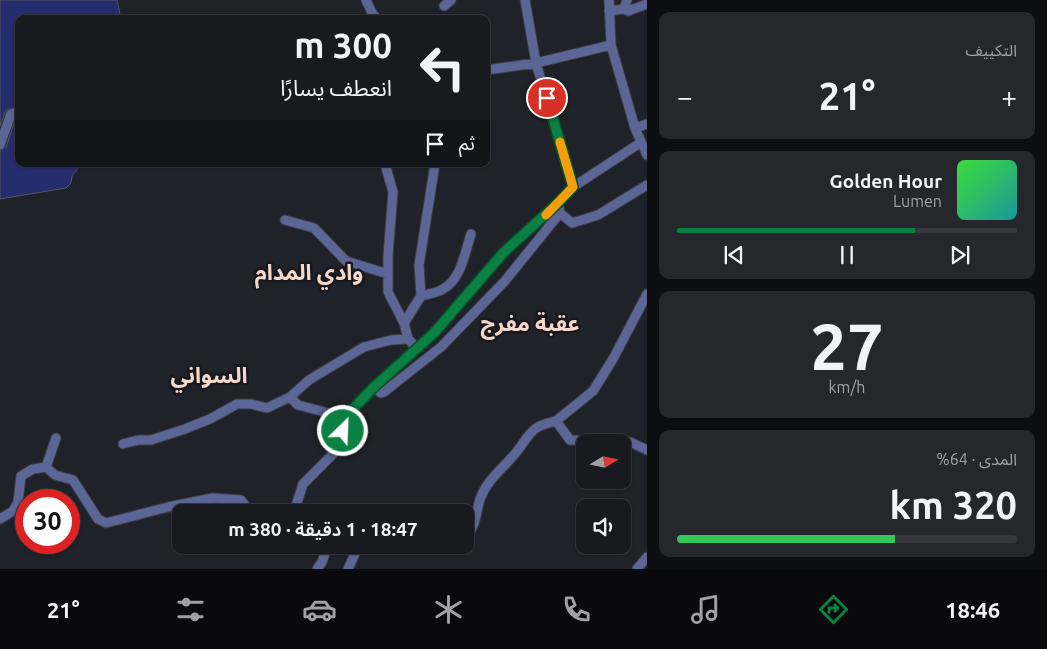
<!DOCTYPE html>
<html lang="ar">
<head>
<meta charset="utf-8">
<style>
  :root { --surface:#181a1f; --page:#25272c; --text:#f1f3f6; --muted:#9fa1a4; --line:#36383d; --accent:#0b8043 }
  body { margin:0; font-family:Ubuntu,"Noto Sans Arabic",sans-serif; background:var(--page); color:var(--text); direction:rtl; height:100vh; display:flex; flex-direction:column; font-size:19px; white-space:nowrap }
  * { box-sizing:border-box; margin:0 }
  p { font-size:16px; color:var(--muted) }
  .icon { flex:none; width:28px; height:28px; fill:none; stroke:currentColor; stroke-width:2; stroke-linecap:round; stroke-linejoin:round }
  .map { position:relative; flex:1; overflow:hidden; direction:ltr }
  .panel { display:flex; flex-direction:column; gap:12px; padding:12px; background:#0d0e11; width:400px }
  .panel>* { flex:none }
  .top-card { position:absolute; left:15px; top:15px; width:475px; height:152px; border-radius:10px; box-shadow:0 1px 4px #0004,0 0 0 1px var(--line); direction:rtl; background:#181a1f; color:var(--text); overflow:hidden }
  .needle { width:32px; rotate:80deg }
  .fabs { position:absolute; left:576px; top:434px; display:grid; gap:10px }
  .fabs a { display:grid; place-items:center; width:55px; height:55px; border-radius:10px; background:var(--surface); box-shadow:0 1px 4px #0004,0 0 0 1px var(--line); font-size:25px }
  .speed { position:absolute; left:15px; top:489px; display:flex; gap:10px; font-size:25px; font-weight:700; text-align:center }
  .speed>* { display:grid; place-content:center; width:65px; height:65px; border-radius:50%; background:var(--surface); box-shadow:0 1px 4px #0004,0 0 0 1px var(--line); line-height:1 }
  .speed .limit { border:8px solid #d22; background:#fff; color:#111 }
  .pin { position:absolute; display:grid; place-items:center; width:42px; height:42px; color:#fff; margin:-21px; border:2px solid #fff; border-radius:50%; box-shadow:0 1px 5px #0007 }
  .me { position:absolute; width:55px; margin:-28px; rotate:24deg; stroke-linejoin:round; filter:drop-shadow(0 0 4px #0008) }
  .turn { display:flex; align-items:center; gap:18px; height:105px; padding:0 15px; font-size:22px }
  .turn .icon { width:65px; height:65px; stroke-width:2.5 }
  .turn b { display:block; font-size:35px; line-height:42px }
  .then { display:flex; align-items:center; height:48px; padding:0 15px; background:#0003; gap:10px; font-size:19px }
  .big { font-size:38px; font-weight:600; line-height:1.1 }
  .panel .widget { flex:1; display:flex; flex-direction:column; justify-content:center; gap:8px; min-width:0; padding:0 18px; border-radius:10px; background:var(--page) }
  .panel .dial { align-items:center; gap:0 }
  .dial b { font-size:65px; line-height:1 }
  .song { display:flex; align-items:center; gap:15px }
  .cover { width:60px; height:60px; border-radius:8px; background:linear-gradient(135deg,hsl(120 70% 55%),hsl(180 70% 35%)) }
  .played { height:5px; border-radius:2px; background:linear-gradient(90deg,var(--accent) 70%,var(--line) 70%) }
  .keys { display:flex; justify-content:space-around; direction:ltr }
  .heat { display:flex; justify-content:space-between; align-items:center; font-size:28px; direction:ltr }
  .charge { height:8px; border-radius:4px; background:linear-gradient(90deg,#34c759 64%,var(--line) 0) }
  .trip { position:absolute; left:172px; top:504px; width:302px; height:50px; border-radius:10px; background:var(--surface); box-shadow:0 1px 4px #0004,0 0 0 1px var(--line); font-weight:600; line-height:50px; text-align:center; direction:rtl }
  .tab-bar { display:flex; height:80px; justify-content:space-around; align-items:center; background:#0a0a0c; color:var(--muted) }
  .tab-bar .icon { width:35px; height:35px }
  .tab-bar .active { color:var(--accent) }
  .tab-bar b { font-size:22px; color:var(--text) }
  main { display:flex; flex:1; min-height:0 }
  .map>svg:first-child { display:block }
  .building { fill:#262d6e; stroke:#54565d }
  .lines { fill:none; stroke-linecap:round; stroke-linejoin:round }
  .minor-casing { stroke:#3d3f45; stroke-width:11 }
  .minor { stroke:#5c6696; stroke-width:9 }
  .route-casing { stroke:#07532c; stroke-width:12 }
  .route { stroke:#0b8043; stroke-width:9 }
  .slow { stroke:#f59e0b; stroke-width:9 }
  .labels { text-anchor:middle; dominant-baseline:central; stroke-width:5; stroke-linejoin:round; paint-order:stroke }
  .district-label { font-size:22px; font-weight:bold; fill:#f7d7c9; stroke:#17191f }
</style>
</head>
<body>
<main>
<section class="panel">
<div class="widget"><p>التكييف</p>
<div class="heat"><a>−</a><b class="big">21°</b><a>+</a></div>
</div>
<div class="widget">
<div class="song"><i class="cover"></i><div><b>Golden Hour</b><p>Lumen</p></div></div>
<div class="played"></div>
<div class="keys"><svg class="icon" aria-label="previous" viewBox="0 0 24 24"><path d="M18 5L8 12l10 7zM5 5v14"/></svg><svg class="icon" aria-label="pause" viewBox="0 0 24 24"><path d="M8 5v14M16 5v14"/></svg><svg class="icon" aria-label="next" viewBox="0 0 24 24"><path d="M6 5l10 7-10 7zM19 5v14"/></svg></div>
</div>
<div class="widget dial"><b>27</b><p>km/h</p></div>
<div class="widget"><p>المدى · 64%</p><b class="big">320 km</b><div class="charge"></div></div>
</section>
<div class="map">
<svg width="647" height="569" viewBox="0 0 647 569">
  <rect width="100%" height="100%" fill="#202229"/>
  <!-- building -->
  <path class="building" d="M0 0H117L121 19H19V106L6 110 0 126Z
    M15 120 19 121V164H81L72 176 71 183 66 188 0 199V151L6 147Z"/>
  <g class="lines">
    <defs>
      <path id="minor" d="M366 0 372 13 377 19
        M525 0 536 63 573 187
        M609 0 611 45 635 128 647 155
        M444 6 451 0
        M624 9 628 11 647 4
        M609 11 624 9 627 0
        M486 70 536 63 611 45
        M635 128 647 124
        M0 145 11 114 17 112 19 115
        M385 164 393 192 388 256V292L404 323 408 339 412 343
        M559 208 560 213 572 223 598 215 647 185
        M285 220 314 228 346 261 388 274
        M647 294 613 359 593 391 556 421 570 440 630 442 647 450
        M421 296C428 294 437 293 443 289 461 280 465 252 471 234
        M404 323 421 296 419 265 435 164
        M374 387 381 393 384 392 441 347 504 282 560 213
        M290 397 298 405 336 415H347L336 451 303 484 294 512
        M347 415 374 387 434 333 504 252 558 203 573 187 640 143
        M123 444 138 440H151L185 429 210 419 237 404H251L267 408 290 397 309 380 364 347 391 340 408 339
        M46 467 56 438
        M0 519 13 511 18 502 21 476 33 469 46 467 55 475 73 480 98 519 106 523 168 507 213 498 241 500 250 512
        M466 538C476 526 476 513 480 499 487 480 501 470 513 456 521 448 526 436 535 429 542 424 548 423 556 421
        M274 545 276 548H286L296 545
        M451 545H458
        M317 569 322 562 328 545
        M348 569 359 545
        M637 569 647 557"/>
    </defs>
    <!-- minor casing -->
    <use href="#minor" class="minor-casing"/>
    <!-- minor -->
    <use href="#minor" class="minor"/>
  </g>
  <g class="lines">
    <defs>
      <path id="route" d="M343 431 347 415 374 387 434 333 504 252 558 203 573 187 547 98"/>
    </defs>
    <!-- route casing -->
    <use href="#route" class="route-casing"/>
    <!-- route -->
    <use href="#route" class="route"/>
    <!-- slow -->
    <path class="slow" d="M546 215 573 187 560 142"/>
  </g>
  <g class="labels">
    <!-- district labels -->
    <g class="district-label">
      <text x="309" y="271">وادي المدام</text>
      <text x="530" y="322">عقبة مفرج</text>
      <text x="209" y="374">السواني</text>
    </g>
  </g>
</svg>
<div class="fabs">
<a><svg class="needle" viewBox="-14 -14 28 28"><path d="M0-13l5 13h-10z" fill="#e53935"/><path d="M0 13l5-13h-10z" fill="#9fa1a4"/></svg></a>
<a><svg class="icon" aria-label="sound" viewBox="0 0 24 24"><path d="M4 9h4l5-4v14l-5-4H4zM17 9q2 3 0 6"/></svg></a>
</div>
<div class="speed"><div class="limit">30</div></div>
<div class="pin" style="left:547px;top:98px;background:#d93025"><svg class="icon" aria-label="arrive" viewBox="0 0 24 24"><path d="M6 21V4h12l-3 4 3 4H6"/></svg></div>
<svg class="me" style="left:343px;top:431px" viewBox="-20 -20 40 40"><circle r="17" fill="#0b8043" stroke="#fff" stroke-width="3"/><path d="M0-11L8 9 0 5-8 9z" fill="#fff"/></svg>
<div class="trip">18:47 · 1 دقيقة · 380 m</div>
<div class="top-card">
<div class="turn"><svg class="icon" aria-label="left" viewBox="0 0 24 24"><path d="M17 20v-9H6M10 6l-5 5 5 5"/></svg><div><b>300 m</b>انعطف يسارًا</div></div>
<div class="then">ثم<svg class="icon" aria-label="arrive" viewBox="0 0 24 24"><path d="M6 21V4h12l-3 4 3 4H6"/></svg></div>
</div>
</div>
</main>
<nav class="tab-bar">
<b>18:46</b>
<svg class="icon active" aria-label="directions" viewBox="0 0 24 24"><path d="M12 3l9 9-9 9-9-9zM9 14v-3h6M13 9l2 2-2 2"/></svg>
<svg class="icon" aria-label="music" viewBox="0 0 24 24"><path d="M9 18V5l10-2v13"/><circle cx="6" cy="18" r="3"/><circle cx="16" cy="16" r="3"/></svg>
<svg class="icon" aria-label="phone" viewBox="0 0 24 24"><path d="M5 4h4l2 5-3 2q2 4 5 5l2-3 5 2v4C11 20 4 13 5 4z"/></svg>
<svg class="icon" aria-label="climate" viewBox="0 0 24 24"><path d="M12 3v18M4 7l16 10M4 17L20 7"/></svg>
<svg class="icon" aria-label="car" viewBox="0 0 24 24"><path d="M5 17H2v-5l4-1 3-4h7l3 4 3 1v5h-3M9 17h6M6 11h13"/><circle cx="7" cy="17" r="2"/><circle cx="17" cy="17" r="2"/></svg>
<svg class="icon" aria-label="filters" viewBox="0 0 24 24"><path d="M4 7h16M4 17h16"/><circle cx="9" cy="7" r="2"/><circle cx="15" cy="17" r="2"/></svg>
<b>21°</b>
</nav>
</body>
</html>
